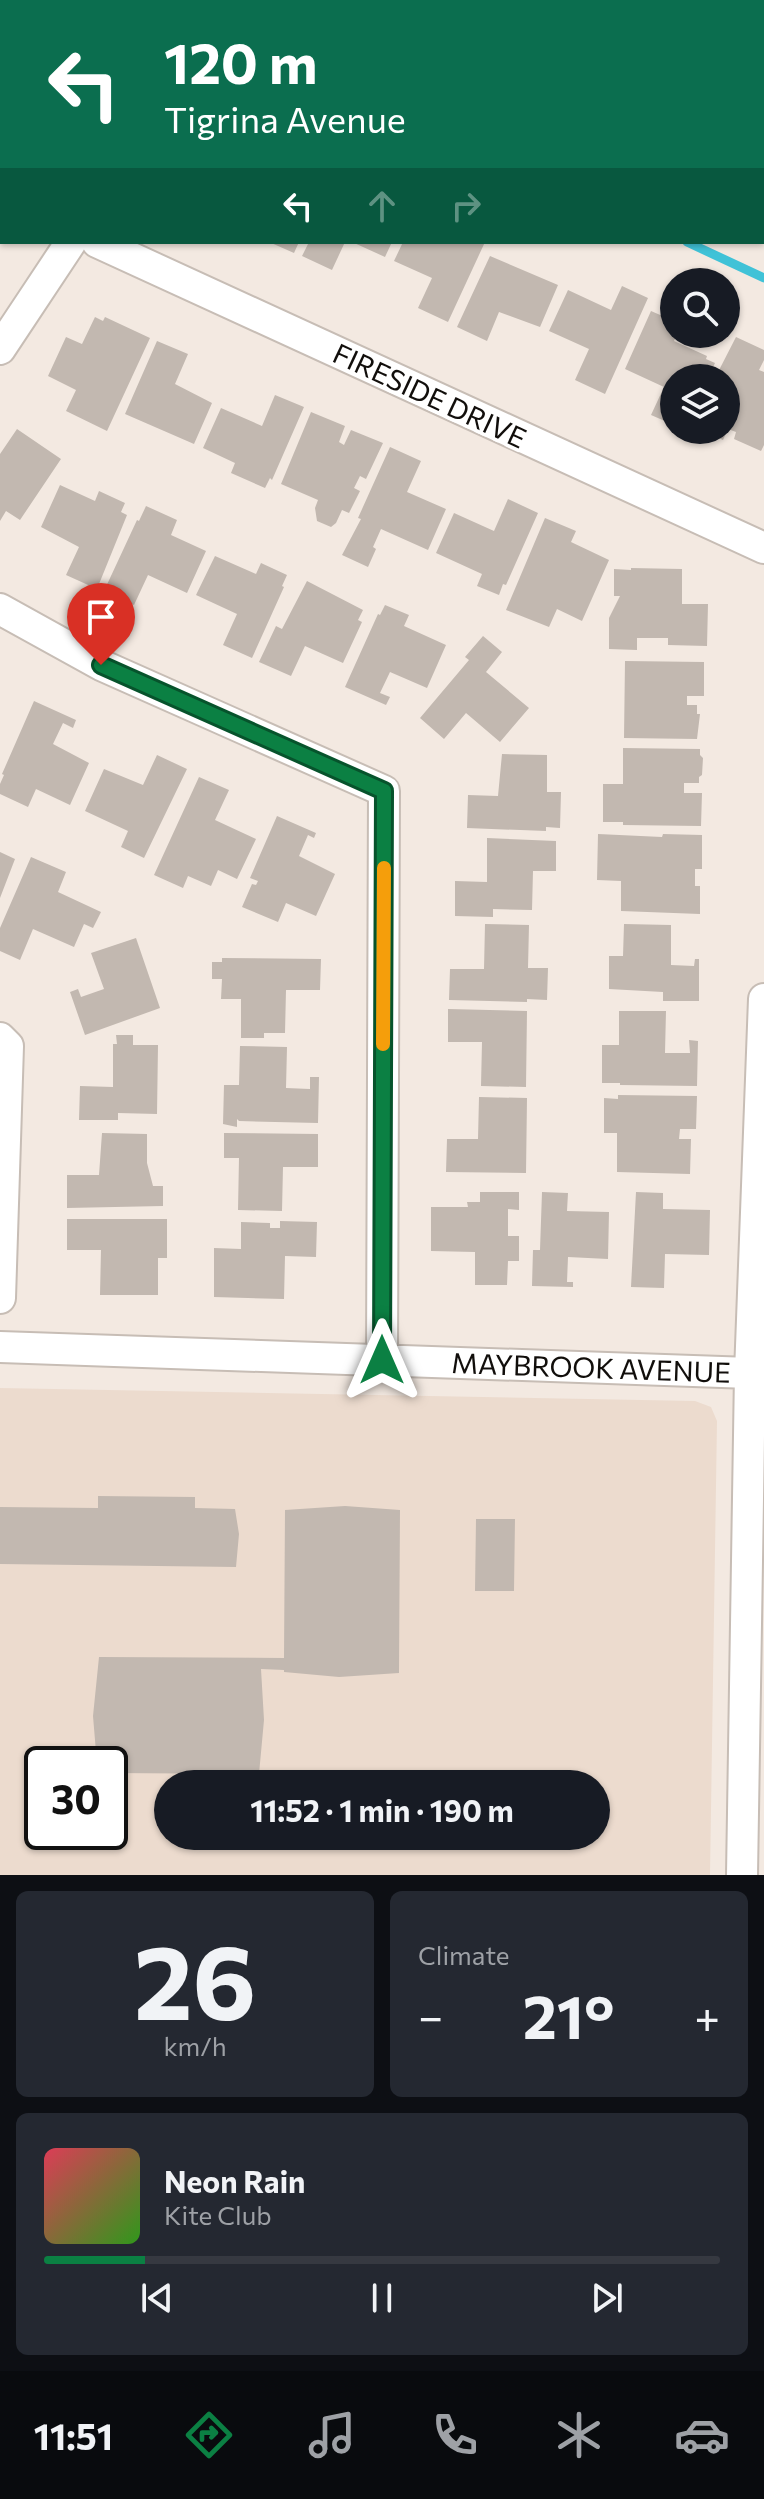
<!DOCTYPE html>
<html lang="en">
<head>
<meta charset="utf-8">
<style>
  :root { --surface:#171b24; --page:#242831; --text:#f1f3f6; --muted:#9ea1a6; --line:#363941; --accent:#0b8043 }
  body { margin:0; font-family:Commissioner,sans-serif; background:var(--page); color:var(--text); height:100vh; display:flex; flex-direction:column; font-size:30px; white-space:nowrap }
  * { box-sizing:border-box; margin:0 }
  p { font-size:26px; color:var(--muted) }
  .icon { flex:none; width:44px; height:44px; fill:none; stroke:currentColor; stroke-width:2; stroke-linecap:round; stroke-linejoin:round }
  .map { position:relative; height:1875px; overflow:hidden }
  .panel { display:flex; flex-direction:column; gap:16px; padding:16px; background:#0d0f14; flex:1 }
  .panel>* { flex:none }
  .hud { position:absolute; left:0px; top:0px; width:764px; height:244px; box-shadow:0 2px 6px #0004; background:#0b6e4f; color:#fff; overflow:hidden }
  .fabs { position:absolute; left:660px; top:268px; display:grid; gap:16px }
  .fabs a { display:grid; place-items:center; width:80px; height:80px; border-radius:50%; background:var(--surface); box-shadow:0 2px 6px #0004; font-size:40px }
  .speed { position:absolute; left:24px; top:1746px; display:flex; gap:16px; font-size:40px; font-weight:700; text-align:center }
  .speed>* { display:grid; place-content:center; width:104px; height:104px; border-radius:50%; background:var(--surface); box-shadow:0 2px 6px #0004; line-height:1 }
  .speed .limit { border:4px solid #111; border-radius:12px; background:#fff; color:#111 }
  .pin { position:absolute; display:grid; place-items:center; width:68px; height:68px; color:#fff; margin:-82px -34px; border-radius:50% 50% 50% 0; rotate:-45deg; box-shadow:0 0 8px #0007 }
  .pin .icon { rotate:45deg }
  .me { position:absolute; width:88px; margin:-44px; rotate:0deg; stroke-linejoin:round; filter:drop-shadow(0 0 6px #0008) }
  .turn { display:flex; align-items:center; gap:28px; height:168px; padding:0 32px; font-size:36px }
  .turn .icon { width:104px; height:104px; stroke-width:2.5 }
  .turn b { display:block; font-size:56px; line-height:68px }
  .lanes { display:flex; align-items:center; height:76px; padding:0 32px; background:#0003; justify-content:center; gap:40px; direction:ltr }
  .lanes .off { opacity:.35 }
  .big { font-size:60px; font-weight:700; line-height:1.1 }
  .panel .widget { flex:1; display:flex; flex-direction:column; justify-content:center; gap:12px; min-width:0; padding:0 28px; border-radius:12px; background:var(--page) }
  .panel .dial { align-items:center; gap:0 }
  .dial b { font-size:104px; line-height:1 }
  .song { display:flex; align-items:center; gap:24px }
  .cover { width:96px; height:96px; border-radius:12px; background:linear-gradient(135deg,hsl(350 70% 55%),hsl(110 70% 35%)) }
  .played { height:8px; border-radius:4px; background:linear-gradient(90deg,var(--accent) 15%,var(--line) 15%) }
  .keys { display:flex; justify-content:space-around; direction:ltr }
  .heat { display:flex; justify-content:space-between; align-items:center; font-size:44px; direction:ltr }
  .panel .tiles { flex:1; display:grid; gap:16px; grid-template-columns:1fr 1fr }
  .widget:last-child { grid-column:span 2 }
  .trip { position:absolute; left:154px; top:1770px; width:456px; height:80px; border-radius:40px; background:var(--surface); box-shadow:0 2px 6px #0004; font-weight:700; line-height:80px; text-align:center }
  .menu { display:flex; height:128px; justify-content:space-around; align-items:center; background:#090b0e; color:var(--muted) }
  .menu .icon { width:56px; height:56px }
  .menu .selected { color:var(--accent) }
  .menu b { font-size:36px; color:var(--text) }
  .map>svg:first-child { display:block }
  .built { fill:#ecdbce; fill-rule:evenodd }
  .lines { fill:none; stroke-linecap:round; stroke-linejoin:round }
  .stream { stroke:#40c2d7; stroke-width:9 }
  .building { fill:#c2b8b0 }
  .street-casing { stroke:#c7bdb5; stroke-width:34 }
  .street { stroke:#fff; stroke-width:30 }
  .route-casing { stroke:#07532c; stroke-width:20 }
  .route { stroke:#0b8043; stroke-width:14 }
  .slow { stroke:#f59e0b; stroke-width:14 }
  .labels { text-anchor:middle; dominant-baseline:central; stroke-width:7; stroke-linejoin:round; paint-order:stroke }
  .street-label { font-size:28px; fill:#110e0b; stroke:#fff }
</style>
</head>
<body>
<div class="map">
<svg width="764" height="1875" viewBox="0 0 764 1875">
  <rect width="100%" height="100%" fill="#f3e9e1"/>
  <!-- built -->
  <path class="built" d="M0 1388 695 1401 711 1407 717 1421 710 1875H0ZM42 1764H110V1832H42ZM168 1784H596V1836H168Z"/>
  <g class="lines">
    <!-- stream -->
    <path class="stream" d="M164 0 166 2
      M687 242 764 278"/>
  </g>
  <!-- building -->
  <path class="building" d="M269 242H299L294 253Z
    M309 242H345L332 270 302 256Z
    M352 242H392L385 257Z
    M403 242H485L448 322 418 308 432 278 394 261Z
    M490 256 558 285 540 327 499 312 487 341 457 327Z
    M622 286 648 298 605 394 575 380 589 349 549 331 568 290 611 310Z
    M651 311 674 321V334H677L674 341 707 356 706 359 715 363 708 378H674V425L651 415 664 387 625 369Z
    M95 317 103 321 105 317 150 338 107 431 66 411 76 390 48 376 66 337 82 344Z
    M736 337 764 350V360L759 370 764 372V445L761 451 734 439 736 432 728 429 723 440 701 430H726V378H715Z
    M157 341 188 354 175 384 212 403 194 444 125 414Z
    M275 395 304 407 272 480 270 478 265 488 231 473 235 463 203 448 221 408 262 426Z
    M311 412 345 426 339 442 344 445 351 430 383 443 366 479 360 476 354 488 360 491 349 513 342 510 336 523 331 527 317 521 315 508 318 500 281 484Z
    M17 429 61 459 20 520 6 511 0 521V454Z
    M390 447 421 461 407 492 446 509 428 550 381 529 373 547 376 549 368 567 342 555 361 519 358 518Z
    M60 485 95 501 99 491 125 503 121 512 127 515 97 589 66 575 79 547 41 527Z
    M508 499 538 513 506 585 503 584 499 595 477 586 482 574 436 553 454 513 494 531Z
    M146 506 177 520 171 535 206 551 187 593 148 575 134 605 104 591 137 520 139 521Z
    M545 518 576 531 571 542 609 560 582 621 557 609 549 627 506 610Z
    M215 556 256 574 261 563 287 575 282 586 284 587 252 658 223 645 237 614 196 595Z
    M631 568 682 569V604H708L707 646 668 645V638H637V650L609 649V618L620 596H614V569L631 570Z
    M307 581 363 610 358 620 362 622 343 663 305 646 291 676 259 662 276 626 282 629Z
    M385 605 409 615 404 626 446 645 427 688 390 672 380 693 390 697 386 705 345 687 378 614 380 615Z
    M483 636 502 652 486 672 529 708 500 742 466 713 444 739 420 718 469 660 465 657Z
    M625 661 704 662V696H687V705H697V714H700L697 739 624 738Z
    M34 701 76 720 73 728 63 723 53 744 89 763 70 805 36 789 28 807 0 794V784L4 775 2 774Z
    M623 748 700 749V755L703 758 702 775 699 777V783H684V793H702L701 826 623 825V822H603V784H623Z
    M502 754 547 755V792H561L560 828 546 827V831L467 828 468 795 498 796Z
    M157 755 187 769 144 858 121 847 128 831 85 811 104 769 143 785Z
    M199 777 229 790 215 820 256 839 237 879 218 870 211 886 188 876 183 888 154 875Z
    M277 816 316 833 314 838 308 835 299 856 335 874 316 916 286 903 278 922 242 907 252 884 256 885 258 881 250 878Z
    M598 834 662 837 663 834 702 835V869H695V886H700V914L621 911V881L597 880Z
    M487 838 556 841V871H533L532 910 493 909V917L455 916V881L487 882Z
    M0 852 15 859 0 898Z
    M31 857 66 872 58 892 101 912 93 928 84 924 74 947 33 929 20 960 0 951V928Z
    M485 924 529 925 528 968H548L547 1000 527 999V1002L449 1000 450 969H484Z
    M624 924 671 925V965L694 966 695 959H699V1001H663V992L609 989V956H623Z
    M136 938 160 1008 85 1035 70 992 78 989 81 997 104 989 91 953Z
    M222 958 321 959 320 990H286L285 1033H264V1038H241V999H221L222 979H212V962H222Z
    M448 1009 527 1011 526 1087 481 1086 482 1042H448Z
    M619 1011H666L665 1053H690L689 1040 698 1041 697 1086 620 1085V1083H602V1045H619Z
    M116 1035H133V1045H158L157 1114 118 1113V1120H79L80 1086 113 1087V1044H117Z
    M240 1046 287 1047 286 1088 310 1089V1077H319L318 1123 239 1121 237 1119V1127L223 1124 224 1085H239Z
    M618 1095 697 1096 696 1129H680L679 1139H691L690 1174 617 1172V1133H604V1098L618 1099Z
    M479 1097 527 1098 526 1173 446 1172 447 1139H478Z
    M102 1133 147 1134V1163L153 1186H163V1206L67 1208V1175H99Z
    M224 1133 318 1134V1167H283L282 1211 238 1210 239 1158H224Z
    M480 1192H519V1210L508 1209V1236H519V1261H508L507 1285H475V1252L431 1251V1207H468L467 1202H480Z
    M542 1192 568 1193 567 1211 609 1212 608 1259 568 1257 567 1282H573V1287L532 1286 533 1250H540Z
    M636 1192 663 1193V1209L710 1210 709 1255 665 1254 664 1288 631 1287Z
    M67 1219H167V1258H158V1295H100L101 1250H67Z
    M280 1221 317 1222 316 1257 285 1256 284 1299 214 1297V1248L241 1249V1222L270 1223V1228H280Z
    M98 1496 195 1497V1508L235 1509 239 1534 236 1567 0 1564V1507L98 1508Z
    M345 1506 400 1510 399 1673 339 1677 284 1672V1670L261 1669 264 1720 259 1774 110 1773V1764H97L93 1716 99 1657 284 1658 285 1510Z
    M476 1519H515L514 1591H475Z"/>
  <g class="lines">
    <defs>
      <path id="street" d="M674 0 678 2
        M762 42 764 43
        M0 176 2 178
        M97 242 764 548
        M0 349 71 242
        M0 609 101 665 384 791 382 1360
        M0 1038 8 1046 0 1298
        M0 1347 750 1373
        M742 1875 750 1373 764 999"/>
    </defs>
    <!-- street casing -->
    <use href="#street" class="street-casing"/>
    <!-- street -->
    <use href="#street" class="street"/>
  </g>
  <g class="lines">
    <defs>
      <path id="route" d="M101 665 384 791 382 1360"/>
    </defs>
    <!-- route casing -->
    <use href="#route" class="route-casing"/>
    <!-- route -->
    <use href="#route" class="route"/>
    <!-- slow -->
    <path class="slow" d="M383 1044 384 868"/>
  </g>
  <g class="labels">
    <!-- street labels -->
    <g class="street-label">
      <text transform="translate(430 395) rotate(25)">FIRESIDE DRIVE</text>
      <text transform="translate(591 1367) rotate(2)">MAYBROOK AVENUE</text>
    </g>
  </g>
</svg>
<div class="fabs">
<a><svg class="icon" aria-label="search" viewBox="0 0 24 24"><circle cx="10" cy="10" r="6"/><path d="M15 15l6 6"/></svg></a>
<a><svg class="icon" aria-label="layers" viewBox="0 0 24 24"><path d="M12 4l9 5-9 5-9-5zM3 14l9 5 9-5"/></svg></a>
</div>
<div class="speed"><div class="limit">30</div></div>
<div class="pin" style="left:101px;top:665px;background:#d93025"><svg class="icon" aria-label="arrive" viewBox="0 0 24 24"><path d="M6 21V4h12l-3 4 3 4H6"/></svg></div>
<svg class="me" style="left:382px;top:1360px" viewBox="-20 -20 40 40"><path d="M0-17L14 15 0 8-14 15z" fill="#0b8043" stroke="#fff" stroke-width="4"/></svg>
<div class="trip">11:52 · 1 min · 190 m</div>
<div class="hud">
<div class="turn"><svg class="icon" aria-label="left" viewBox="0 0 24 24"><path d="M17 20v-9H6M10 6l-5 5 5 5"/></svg><div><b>120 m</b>Tigrina Avenue</div></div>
<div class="lanes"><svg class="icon" aria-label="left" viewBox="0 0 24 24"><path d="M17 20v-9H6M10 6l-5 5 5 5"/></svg><svg class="icon off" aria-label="ahead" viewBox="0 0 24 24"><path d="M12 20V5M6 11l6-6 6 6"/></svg><svg class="icon off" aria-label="right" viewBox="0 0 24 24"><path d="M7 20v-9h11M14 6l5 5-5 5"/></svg></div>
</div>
</div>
<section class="panel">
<div class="tiles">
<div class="widget dial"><b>26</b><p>km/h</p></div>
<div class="widget"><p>Climate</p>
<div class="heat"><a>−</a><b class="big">21°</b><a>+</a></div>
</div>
<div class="widget">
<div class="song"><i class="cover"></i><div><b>Neon Rain</b><p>Kite Club</p></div></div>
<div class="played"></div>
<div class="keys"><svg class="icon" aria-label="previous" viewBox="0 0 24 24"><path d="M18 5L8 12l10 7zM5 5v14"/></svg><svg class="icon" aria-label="pause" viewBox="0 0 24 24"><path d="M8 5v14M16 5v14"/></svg><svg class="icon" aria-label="next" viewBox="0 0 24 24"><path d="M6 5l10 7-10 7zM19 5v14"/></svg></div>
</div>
</div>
</section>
<nav class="menu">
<b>11:51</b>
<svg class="icon selected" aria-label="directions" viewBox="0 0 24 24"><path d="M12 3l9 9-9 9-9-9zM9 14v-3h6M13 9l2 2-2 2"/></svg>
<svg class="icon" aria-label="music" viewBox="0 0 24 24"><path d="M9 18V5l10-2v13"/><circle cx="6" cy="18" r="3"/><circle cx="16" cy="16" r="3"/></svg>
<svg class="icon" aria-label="phone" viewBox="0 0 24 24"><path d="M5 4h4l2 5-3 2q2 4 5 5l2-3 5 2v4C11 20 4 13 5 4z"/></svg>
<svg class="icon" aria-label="climate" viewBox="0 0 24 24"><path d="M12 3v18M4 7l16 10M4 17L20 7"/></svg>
<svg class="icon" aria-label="car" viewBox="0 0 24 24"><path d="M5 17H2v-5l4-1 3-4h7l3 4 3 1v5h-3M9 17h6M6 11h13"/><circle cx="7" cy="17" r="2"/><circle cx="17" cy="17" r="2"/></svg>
</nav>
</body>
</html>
